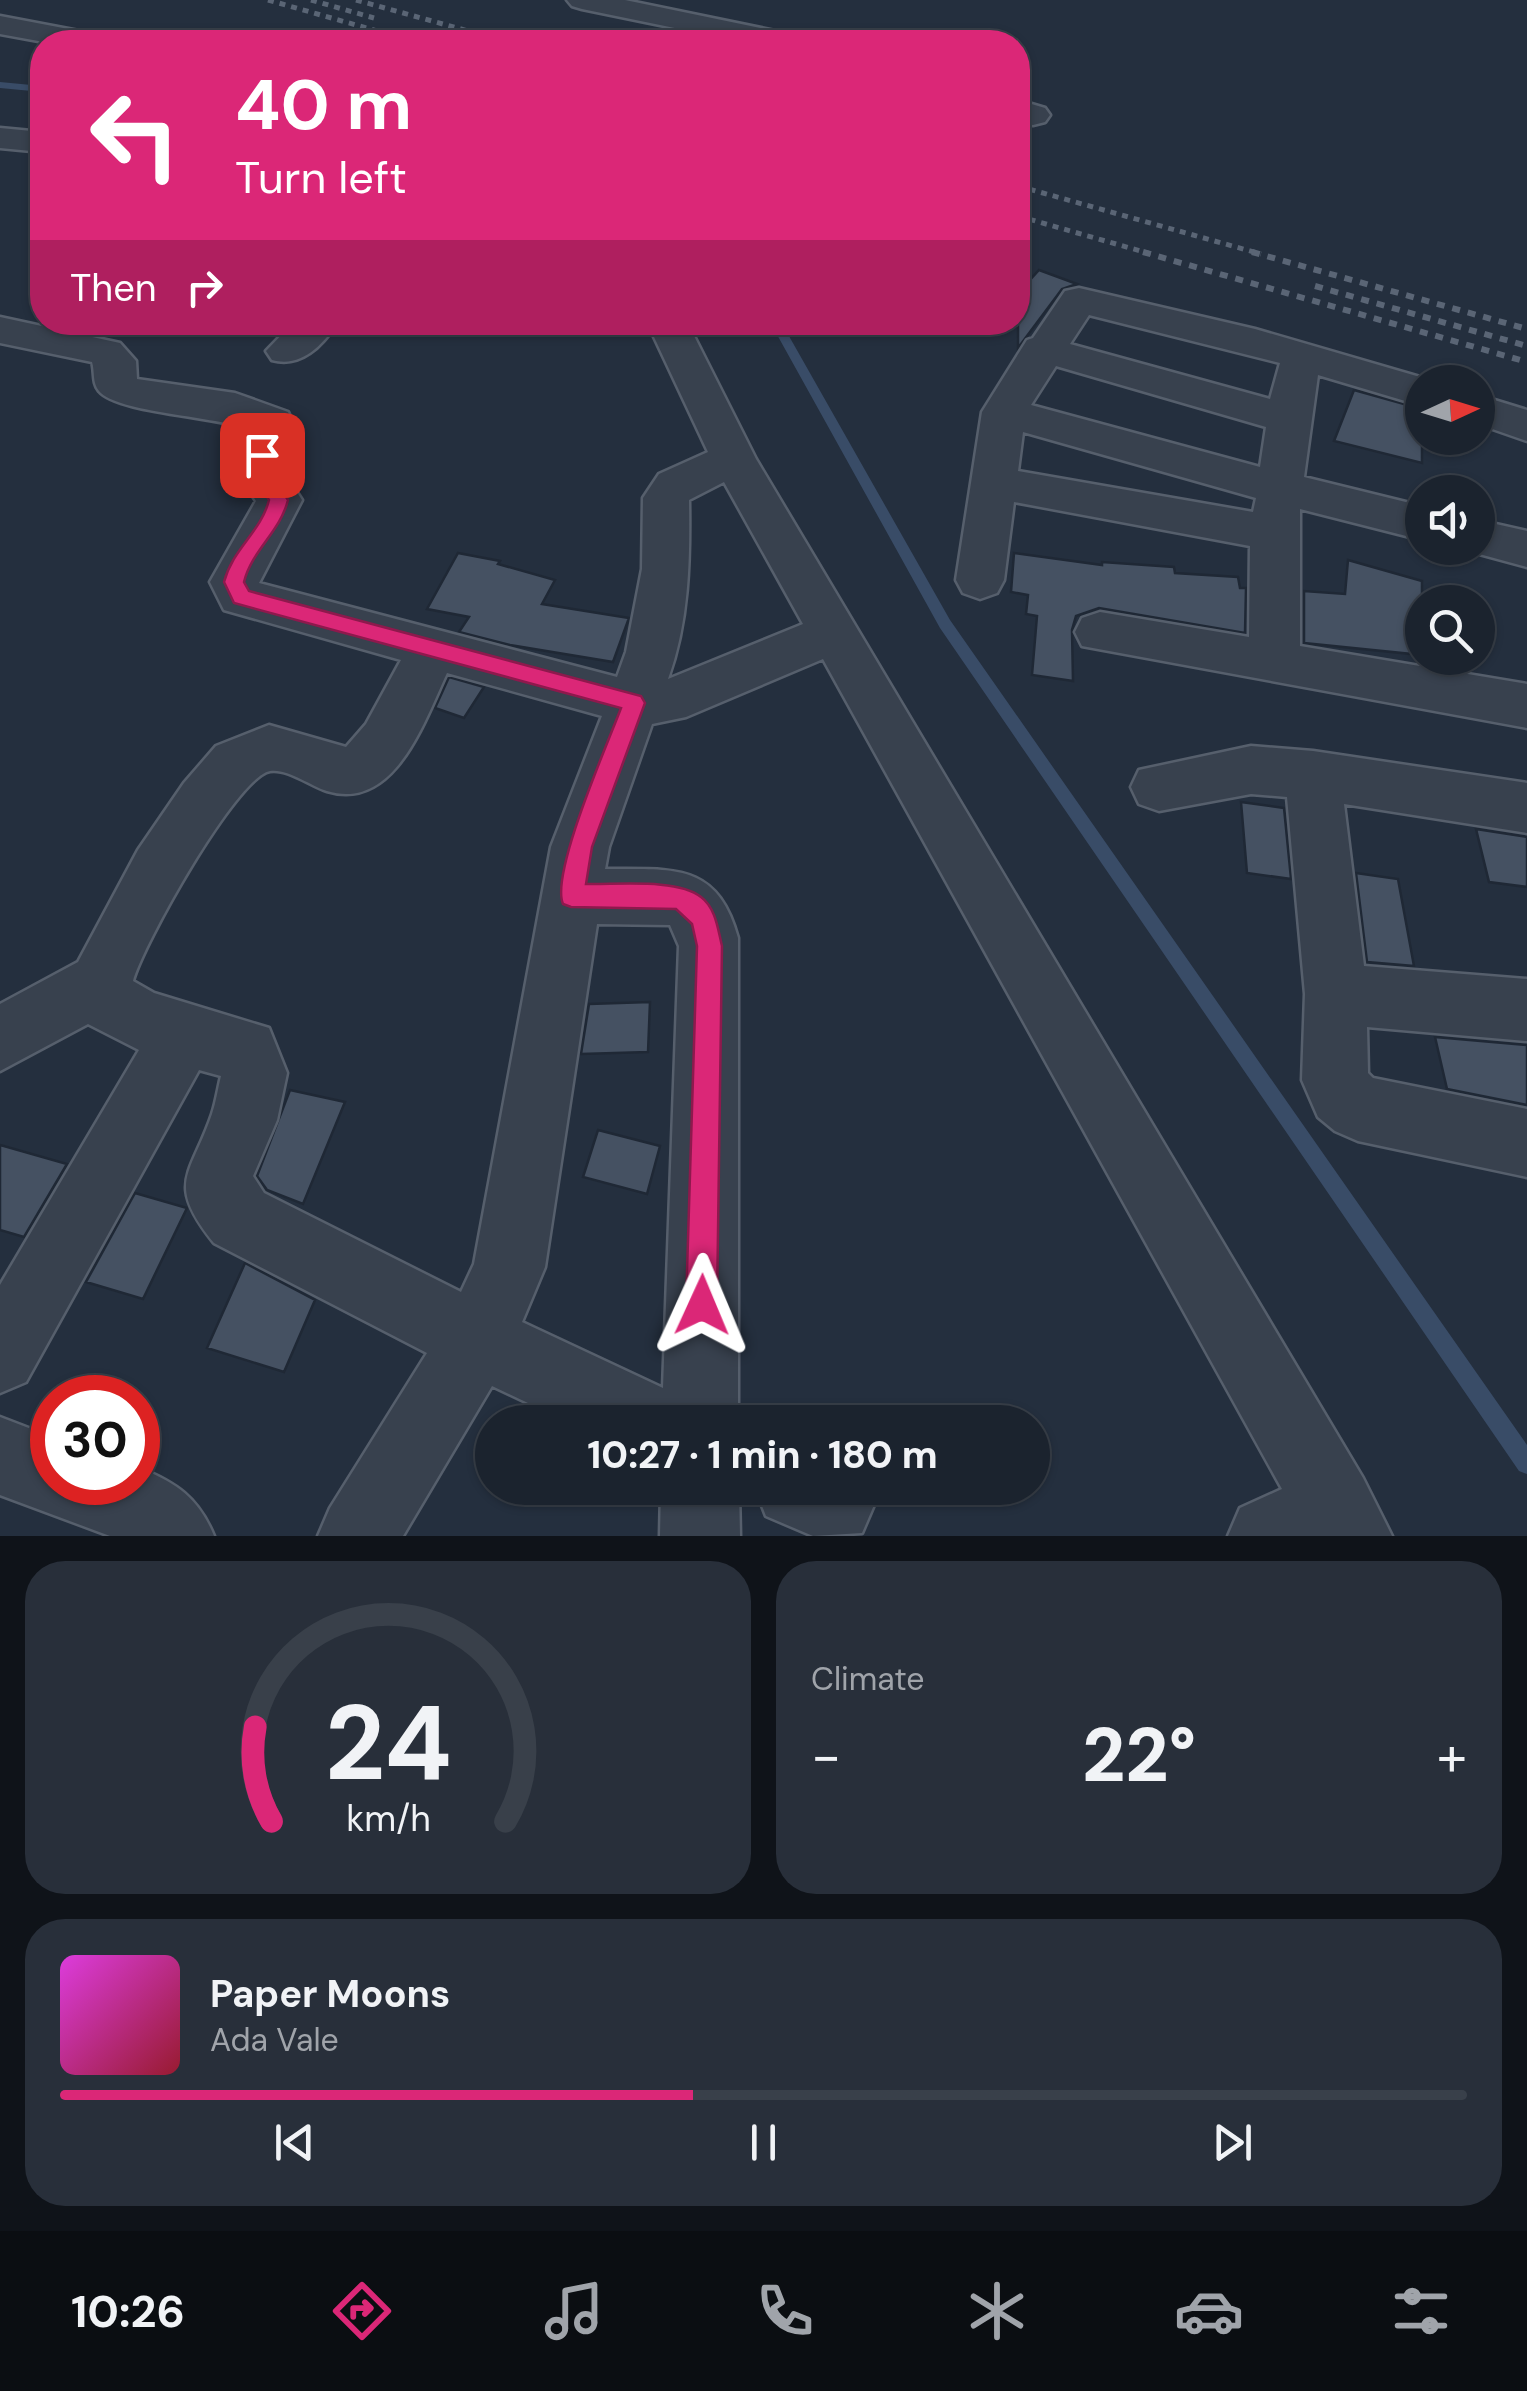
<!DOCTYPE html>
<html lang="en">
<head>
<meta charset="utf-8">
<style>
  :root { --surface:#1b232e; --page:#282f3a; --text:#f1f3f6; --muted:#a0a4aa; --line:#39404a; --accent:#db2777 }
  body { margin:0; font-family:"DM Sans",sans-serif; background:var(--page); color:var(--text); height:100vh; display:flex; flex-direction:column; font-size:38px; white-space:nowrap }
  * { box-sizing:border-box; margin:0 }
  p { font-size:32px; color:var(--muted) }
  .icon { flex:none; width:55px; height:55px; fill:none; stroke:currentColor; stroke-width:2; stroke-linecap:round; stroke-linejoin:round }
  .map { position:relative; height:1536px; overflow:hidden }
  .sheet { display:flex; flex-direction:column; gap:25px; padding:25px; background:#0f1319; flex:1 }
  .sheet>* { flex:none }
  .top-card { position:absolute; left:30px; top:30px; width:1000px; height:305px; border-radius:40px; box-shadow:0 2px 8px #0004,0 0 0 2px var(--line); background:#db2777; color:#fff; overflow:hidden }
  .needle { width:65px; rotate:86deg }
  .tools { position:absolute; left:1405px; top:365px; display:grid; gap:20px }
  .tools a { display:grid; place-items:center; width:90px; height:90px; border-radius:50%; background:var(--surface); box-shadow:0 2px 8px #0004,0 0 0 2px var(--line); font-size:50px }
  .speed { position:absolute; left:30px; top:1375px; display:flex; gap:20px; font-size:50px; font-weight:700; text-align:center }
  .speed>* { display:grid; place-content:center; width:130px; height:130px; border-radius:50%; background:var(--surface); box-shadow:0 2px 8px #0004,0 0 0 2px var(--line); line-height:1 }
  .speed .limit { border:15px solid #d22; background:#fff; color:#111 }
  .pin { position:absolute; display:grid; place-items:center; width:85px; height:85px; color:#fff; margin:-42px; border-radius:20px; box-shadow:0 5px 15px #0006 }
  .me { position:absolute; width:110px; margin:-55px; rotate:1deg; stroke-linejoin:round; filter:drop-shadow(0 0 8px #0008) }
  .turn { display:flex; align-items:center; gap:35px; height:210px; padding:0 40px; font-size:45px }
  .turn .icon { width:130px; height:130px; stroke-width:2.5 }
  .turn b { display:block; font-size:70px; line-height:85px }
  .then { display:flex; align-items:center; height:95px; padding:0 40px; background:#0003; gap:20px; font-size:38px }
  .big { font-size:75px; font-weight:800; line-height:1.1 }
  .sheet .widget { flex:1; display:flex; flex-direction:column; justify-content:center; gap:15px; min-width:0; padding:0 35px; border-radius:40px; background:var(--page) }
  .sheet .dial { align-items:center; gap:0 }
  .dial svg { height:260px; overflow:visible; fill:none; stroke:var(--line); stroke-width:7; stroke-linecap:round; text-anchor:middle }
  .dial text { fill:var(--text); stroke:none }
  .song { display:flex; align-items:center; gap:30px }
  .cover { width:120px; height:120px; border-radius:15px; background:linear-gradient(135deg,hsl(300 70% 55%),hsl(350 70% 35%)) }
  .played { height:10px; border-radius:5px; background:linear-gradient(90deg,var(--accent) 45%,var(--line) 45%) }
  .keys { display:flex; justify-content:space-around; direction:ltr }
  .heat { display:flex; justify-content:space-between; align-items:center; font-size:55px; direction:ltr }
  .sheet .tiles { flex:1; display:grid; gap:25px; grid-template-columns:1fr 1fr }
  .widget:last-child { grid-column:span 2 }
  .trip { position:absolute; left:475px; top:1405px; width:575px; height:100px; border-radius:50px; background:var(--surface); box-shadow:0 2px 8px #0004,0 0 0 2px var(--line); font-weight:800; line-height:100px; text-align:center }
  .menu { display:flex; height:160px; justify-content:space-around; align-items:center; background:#0b0e12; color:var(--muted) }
  .menu .icon { width:70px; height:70px }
  .menu .active { color:var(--accent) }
  .menu b { font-size:45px; color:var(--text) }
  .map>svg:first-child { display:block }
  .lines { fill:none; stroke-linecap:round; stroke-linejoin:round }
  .stream { fill:#394c67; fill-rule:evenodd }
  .building { fill:#455162; stroke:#1f2835; stroke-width:2.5 }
  .minor-casing { stroke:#565f6c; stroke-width:5 }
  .minor { fill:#38414e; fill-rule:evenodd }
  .rail-far1 { stroke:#5a6575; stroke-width:5; stroke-dasharray:6 6; stroke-linecap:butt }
  .rail { stroke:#5a6575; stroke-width:6; stroke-dasharray:8 8; stroke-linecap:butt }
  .route { fill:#db2777; stroke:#8e194d; stroke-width:2.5 }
</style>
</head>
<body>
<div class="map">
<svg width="1527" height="1536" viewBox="0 0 1527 1536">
  <rect width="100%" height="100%" fill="#242f3e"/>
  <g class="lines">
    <!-- stream -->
    <path class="stream" d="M0 82 42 86V92L0 88Z
      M770 322H781L950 620 1527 1445V1474L1519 1471 940 628Z"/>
  </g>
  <!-- building -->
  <path class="building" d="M1039 270 1077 284 1062 289 1018 348V293Z
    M1354 390 1422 409V463L1334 441Z
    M458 553 500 561 498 564 555 580 542 604 629 618 613 662 510 645 459 632 469 617 427 609Z
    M1014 553 1102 565V562L1174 567 1175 573 1238 577 1240 588H1246L1245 633 1099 608 1076 616 1072 630 1073 681 1032 675 1037 616 1026 614 1028 595 1011 592Z
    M1348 560 1422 581V655L1304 643V591L1345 594Z
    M449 677 484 687 464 718 435 708Z
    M1241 802 1284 808 1291 879 1247 873Z
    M1476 829 1527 837V887L1489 882Z
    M1356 873 1398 879 1414 966 1367 962Z
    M650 1002 648 1052 581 1054 589 1004Z
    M1435 1037 1527 1045V1105L1447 1089Z
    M290 1090 345 1102 303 1204 267 1190 257 1176Z
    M598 1130 660 1146 647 1194 583 1177Z
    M0 1145 67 1164 24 1237 0 1230Z
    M135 1193 187 1208 143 1299 86 1282Z
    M245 1263 315 1300 284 1372 207 1348Z"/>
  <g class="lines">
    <defs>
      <path id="minor" d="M567 0H625L785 33 796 35 800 42H743L582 9 572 6Z
        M0 16 100 35 104 42H44L0 34Z
        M1018 100 1045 108 1050 115 1045 122 1033 125 1018 121Z
        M0 128 42 132V152L0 148Z
        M1079 288 1255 329 1437 382H1422V406L1318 375 1304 477 1422 506V540L1300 509V646L1527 684V728L1082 646 1075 632 1082 618 1100 612 1249 637 1250 546 1014 502 1004 580 997 593 980 599 963 593 956 580 982 412 1027 340 1033 338 1065 291ZM1089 315 1280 363 1270 399 1070 344ZM1056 366 1266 427 1260 467 1031 405ZM1023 432 1256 498 1253 512 1018 471Z
        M0 317 120 343 136 361 137 379 235 393 288 412 295 428 282 469 302 500 259 583 617 677 626 652 642 569 643 498 659 474 708 452 647 322H687L756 459 1363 1478 1392 1536H1228L1240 1508 1282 1489 823 659 686 717 652 724 609 847 605 869C672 870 717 861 738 938V1422H568L492 1386 403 1536H318L330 1508 427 1353 214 1243C165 1182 191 1176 212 1114 216 1102 218 1088 221 1076L199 1070 26 1382 0 1393V1285L139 1050 88 1024 0 1071V1004L78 962 138 850 184 783 216 746 269 725 346 747 366 724 401 660 224 610 210 582 256 501 236 470 251 430C217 416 117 413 99 391 92 383 95 371 92 362L0 343ZM724 482 803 624 668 679C689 621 690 560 689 500ZM447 673 602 716 551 847 474 1264 461 1292 264 1193 253 1176 277 1120 287 1073 269 1028 154 993 133 981C142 946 236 777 270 771 287 768 311 786 327 791 395 812 425 719 447 673ZM597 924 670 925 679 946 663 1388 522 1322 545 1267Z
        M294 322H338C322 346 301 368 272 360L266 351Z
        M1478 395 1527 410V441L1478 424Z
        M1478 520 1527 531V567L1461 549 1478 548Z
        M1251 746 1313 751 1527 783V833L1344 804 1364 966 1527 979V1041L1367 1027 1368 1073 1373 1078 1527 1109V1177L1358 1141 1335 1131 1318 1117 1302 1080 1305 994 1287 797 1251 794 1159 811 1139 804 1131 787 1139 770Z
        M0 1417 52 1437V1482H138V1467C176 1483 198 1497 214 1536H110L0 1495Z
        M661 1488H739L740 1536H660Z
        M755 1488H867L874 1505 862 1533 813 1536 766 1516Z"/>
    </defs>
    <!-- minor casing -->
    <use href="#minor" class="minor-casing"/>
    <!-- minor -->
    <use href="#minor" class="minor"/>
    <!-- rail-far1 -->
    <path class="rail-far1" d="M268 0 416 42
      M311 0 374 18
      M356 0 508 42
      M1018 186 1261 254
      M1018 216 1151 254"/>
    <!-- rail -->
    <path class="rail" d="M1143 252 1527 362
      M1252 252 1527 329
      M1315 286 1527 346"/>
  </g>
  <!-- route -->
  <path class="route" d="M262 449 271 455 269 470 288 500C280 532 252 550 244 582L249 591 641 696 645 703 592 847 586 884C615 885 678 878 701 897 716 908 718 930 722 946L717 1305 712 1315 702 1320 691 1315 686 1305 697 946 692 924 676 909 571 907 563 904C550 874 608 743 621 708L234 603 224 582C233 548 261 532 269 500L250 470 252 455Z"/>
</svg>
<div class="tools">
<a><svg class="needle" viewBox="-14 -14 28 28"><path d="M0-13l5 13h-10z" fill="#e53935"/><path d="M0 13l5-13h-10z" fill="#a0a4aa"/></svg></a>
<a><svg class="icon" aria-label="sound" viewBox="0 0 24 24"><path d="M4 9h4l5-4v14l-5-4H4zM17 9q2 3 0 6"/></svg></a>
<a><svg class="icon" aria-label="search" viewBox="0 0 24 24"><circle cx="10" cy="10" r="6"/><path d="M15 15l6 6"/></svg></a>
</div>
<div class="speed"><div class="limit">30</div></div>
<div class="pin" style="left:262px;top:455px;background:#d93025"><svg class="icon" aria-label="arrive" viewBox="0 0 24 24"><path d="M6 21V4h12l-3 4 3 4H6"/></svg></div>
<svg class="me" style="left:702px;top:1305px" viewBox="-20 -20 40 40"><path d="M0-17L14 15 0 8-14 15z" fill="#db2777" stroke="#fff" stroke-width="4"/></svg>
<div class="trip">10:27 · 1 min · 180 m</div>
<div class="top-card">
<div class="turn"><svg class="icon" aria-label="left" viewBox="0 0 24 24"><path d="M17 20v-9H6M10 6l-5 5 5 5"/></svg><div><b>40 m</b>Turn left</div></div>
<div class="then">Then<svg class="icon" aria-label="right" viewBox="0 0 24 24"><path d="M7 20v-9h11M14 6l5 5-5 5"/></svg></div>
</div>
</div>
<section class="sheet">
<div class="tiles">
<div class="widget dial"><svg viewBox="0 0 100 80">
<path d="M14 69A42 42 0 1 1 86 69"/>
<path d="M14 69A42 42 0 0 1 9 40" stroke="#db2777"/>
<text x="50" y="56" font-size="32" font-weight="700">24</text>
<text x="50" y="72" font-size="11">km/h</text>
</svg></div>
<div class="widget"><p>Climate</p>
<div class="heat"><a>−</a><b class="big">22°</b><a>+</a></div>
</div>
<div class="widget">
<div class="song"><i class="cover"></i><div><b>Paper Moons</b><p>Ada Vale</p></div></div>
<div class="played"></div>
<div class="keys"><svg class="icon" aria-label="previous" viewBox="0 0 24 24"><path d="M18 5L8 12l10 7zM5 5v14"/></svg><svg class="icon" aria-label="pause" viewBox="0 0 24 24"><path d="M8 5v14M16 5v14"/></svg><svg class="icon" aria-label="next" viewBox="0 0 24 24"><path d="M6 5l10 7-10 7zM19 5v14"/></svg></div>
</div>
</div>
</section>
<nav class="menu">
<b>10:26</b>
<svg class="icon active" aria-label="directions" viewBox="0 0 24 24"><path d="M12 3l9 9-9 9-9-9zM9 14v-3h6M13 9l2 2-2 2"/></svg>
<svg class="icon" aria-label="music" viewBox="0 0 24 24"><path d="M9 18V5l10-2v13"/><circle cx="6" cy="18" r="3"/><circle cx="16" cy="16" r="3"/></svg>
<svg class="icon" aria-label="phone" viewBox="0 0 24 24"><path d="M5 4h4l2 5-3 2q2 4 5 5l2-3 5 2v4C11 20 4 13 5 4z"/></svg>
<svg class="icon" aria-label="climate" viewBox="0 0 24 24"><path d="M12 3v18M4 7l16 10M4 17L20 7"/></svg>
<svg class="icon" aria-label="car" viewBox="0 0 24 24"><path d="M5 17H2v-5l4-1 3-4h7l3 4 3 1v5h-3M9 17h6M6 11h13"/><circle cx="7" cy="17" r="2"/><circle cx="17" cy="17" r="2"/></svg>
<svg class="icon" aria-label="filters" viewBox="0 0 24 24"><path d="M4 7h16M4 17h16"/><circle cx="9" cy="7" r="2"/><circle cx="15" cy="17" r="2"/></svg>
</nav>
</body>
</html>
